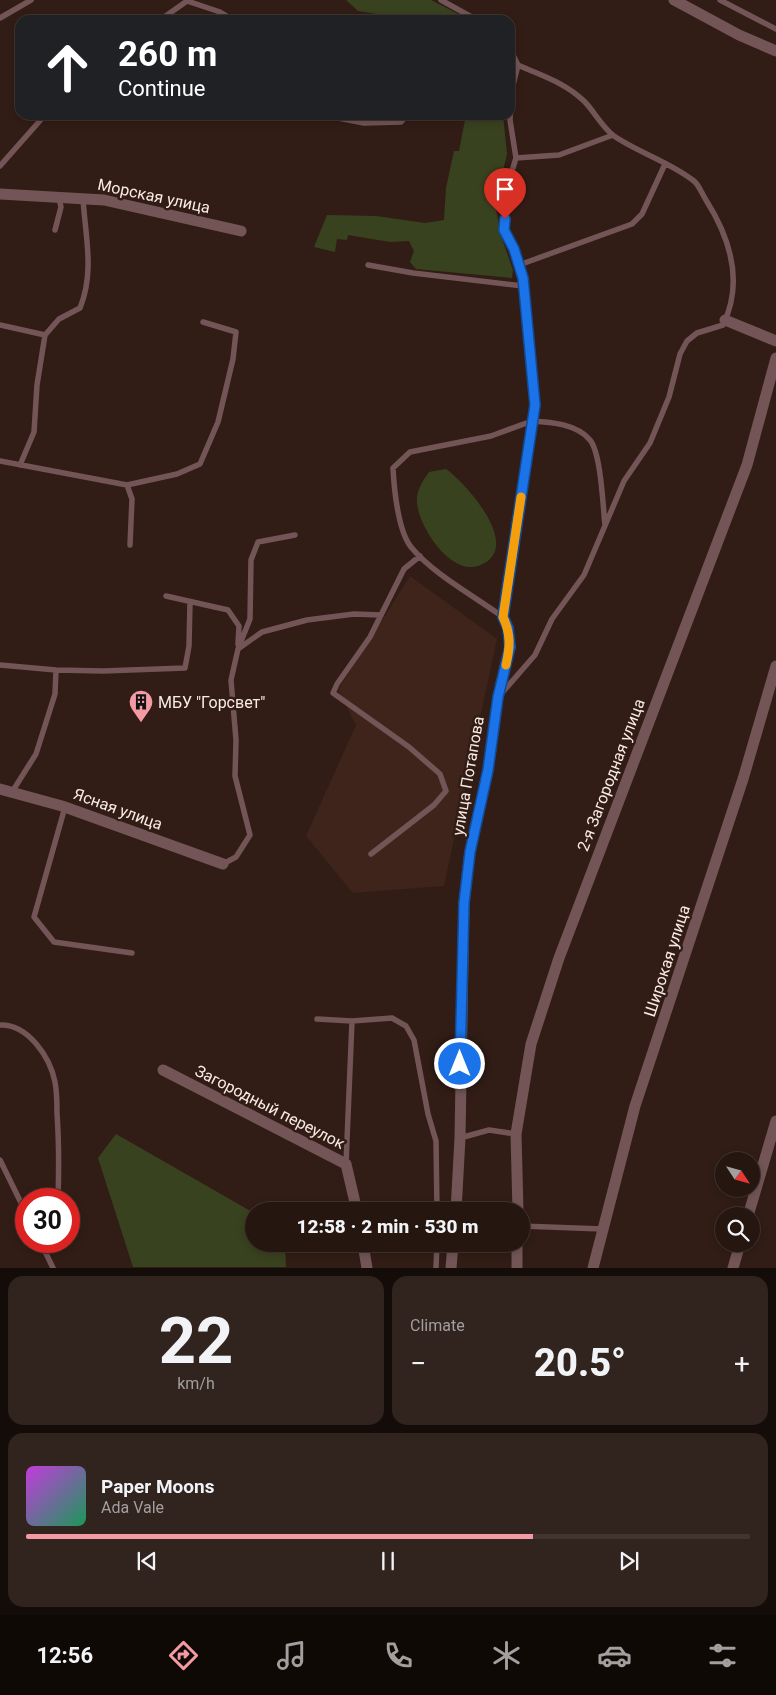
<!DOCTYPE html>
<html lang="en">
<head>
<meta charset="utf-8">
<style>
  :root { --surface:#251610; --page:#31231e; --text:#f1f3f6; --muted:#a39f9f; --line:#423530; --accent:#f49aa5 }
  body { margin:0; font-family:Roboto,sans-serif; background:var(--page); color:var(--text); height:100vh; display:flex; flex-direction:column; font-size:19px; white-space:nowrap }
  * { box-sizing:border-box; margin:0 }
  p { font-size:16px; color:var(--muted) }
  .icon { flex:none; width:28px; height:28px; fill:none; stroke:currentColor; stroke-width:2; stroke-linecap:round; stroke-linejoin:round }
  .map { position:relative; height:1268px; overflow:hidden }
  .side { display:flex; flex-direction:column; gap:8px; padding:8px; background:#140c09; flex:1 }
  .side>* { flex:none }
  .guide { position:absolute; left:15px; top:15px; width:500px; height:105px; border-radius:15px; box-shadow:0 2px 8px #0003,0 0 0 1px var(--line); background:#202124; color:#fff; overflow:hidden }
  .needle { width:32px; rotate:126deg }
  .fabs { position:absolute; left:715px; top:1152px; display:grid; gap:10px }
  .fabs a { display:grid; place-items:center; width:45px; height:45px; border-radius:50%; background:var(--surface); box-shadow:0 2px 8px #0003,0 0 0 1px var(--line); font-size:25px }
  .speed { position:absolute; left:15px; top:1188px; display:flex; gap:10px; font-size:25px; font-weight:700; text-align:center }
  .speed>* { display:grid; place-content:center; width:65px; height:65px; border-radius:50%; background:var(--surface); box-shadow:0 2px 8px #0003,0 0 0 1px var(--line); line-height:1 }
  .speed .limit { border:8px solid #d22; background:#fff; color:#111 }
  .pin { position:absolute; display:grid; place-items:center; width:42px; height:42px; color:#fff; margin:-51px -21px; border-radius:50% 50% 50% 0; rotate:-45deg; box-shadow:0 0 5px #0007 }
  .pin .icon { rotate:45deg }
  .me { position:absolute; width:55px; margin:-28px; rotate:0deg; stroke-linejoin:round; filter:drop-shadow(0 0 4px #0008) }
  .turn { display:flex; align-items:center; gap:18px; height:105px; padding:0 20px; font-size:22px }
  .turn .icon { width:65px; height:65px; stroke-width:2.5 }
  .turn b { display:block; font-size:35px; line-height:42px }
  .big { font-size:38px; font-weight:800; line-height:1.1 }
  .side .tile { flex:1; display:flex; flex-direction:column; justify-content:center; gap:8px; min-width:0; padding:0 18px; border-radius:15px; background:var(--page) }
  .side .dial { align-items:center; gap:0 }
  .dial b { font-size:65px; line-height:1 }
  .song { display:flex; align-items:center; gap:15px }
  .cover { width:60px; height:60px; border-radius:8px; background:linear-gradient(135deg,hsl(290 70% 55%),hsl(150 70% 35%)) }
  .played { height:5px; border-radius:2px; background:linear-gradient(90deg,var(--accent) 70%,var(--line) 70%) }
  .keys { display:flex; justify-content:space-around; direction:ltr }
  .heat { display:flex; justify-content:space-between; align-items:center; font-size:28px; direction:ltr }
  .side .tiles { flex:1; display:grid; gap:8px; grid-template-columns:1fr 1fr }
  .tile:last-child { grid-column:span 2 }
  .trip { position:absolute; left:245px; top:1202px; width:285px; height:50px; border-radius:25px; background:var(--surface); box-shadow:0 2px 8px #0003,0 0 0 1px var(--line); font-weight:800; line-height:50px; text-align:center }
  .menu { display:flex; height:80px; justify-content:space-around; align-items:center; background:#0f0906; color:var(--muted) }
  .menu .icon { width:35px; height:35px }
  .menu .on { color:var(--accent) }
  .menu b { font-size:22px; color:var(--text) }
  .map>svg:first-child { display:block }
  .built { fill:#3e241a }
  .green { fill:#39421f }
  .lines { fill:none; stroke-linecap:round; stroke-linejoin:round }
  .service { stroke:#735557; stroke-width:5.5 }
  .minor { stroke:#735557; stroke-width:11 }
  .route-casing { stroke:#114b97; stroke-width:12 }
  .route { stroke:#1a73e8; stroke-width:9 }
  .slow { stroke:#f59e0b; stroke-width:9 }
  .labels { text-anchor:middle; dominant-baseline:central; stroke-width:5; stroke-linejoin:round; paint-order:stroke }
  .street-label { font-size:16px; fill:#faebe6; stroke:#311d15 }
  .poi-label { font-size:16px; fill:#faebe6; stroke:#311d15; text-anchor:start }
</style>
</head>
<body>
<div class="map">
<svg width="776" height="1268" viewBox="0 0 776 1268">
  <rect width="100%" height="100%" fill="#311d15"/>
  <!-- built -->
  <path class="built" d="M410 576 497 639 444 886 353 893 306 836 356 725 338 690Z"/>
  <!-- green -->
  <path class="green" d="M346 0H431L470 20H413L358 11Z
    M466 115H503L507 154 495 204 501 236 513 270 512 278 416 269 410 262 414 251 409 241 390 242 348 235 347 240 337 239 335 252 314 247 327 215 376 216 425 223 444 220 446 188 454 151H459Z
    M446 469C466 483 526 550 478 566 450 575 419 527 417 503 416 491 422 482 429 472Z
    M116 1134 254 1213V1244H285L286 1267H133L98 1158Z"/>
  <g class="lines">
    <!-- service -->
    <path class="service" d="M441 0 477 20
      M720 0 776 29
      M0 18 31 0
      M160 20 187 1 220 12 233 20
      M510 49 518 65 512 89 510 120 516 158 509 181 505 230 514 249 523 278 535 405 532 421 491 436 410 452 393 468C394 488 398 531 411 547 433 574 474 596 503 617L508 628 510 647
      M323 115 364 123 401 122 407 115
      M516 158 559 155 613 135
      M0 166 45 115
      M55 230 61 207 59 198
      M368 265 413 273 523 286
      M519 265 632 224 642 214 665 164
      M0 325 45 335 59 319 80 308C95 271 85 235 83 198
      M0 461 127 485 177 474 200 464 218 422 233 359 236 332 203 322
      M20 465 34 432 37 385 45 335
      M127 485 132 499 130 545
      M166 596 228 610 239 626 238 644
      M503 617 532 421C551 422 577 424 590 440 601 453 603 507 605 525
      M238 649 250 619 251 560 258 542 295 535
      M0 665 56 670 103 671 185 668 189 646 190 602
      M501 694 535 655 552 619 584 575 624 481 650 443 669 397 680 354 687 341 697 333 723 325C744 282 730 238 706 200 702 194 699 185 694 181 670 162 639 153 614 136 602 127 594 111 584 101 564 82 542 76 518 65
      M12 792 36 754 55 694 56 670
      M65 807 34 917 54 942 132 953
      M371 854 434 805 446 791 440 774 409 747 333 693 337 684 370 637 404 569 420 556
      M223 864 236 857 250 835 235 776 236 740 231 680 238 649 262 632 307 620 354 614 381 615
      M317 1019 352 1021 392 1018 406 1026 414 1040 428 1114 436 1141 437 1211
      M0 1025C28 1024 50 1057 55 1082 57 1092 57 1103 57 1113 59 1142 59 1170 58 1199
      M460 1138 489 1130 516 1134
      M0 1160 26 1213
      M346 1164 352 1021
      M521 1226 602 1229
      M40 1241 53 1268
      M436 1268 437 1244"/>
    <!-- minor -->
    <path class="minor" d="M674 0 739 35 776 51
      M0 194 104 200 241 231
      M725 320 776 341
      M0 789 62 806 223 864
      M163 1070 346 1164 357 1211
      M456 1211 460 1138 464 903 470 852 488 770 498 697 510 647
      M518 1211 516 1134 531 1044 559 958 747 465 776 358
      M748 1216 776 1121
      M363 1244 367 1268
      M451 1268 453 1244
      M517 1268V1244
      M593 1268 635 1106 743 779 776 666
      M733 1268 740 1244"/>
  </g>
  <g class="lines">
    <defs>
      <path id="route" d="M460 1064 464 903 470 852 488 770 498 697 510 647 508 628 503 617 535 405 523 278 514 249 504 230 505 219"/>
    </defs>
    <!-- route casing -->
    <use href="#route" class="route-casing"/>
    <!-- route -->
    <use href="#route" class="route"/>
    <!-- slow -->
    <path class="slow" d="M506 665C510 647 511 634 503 617L521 497"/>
  </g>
  <!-- icons -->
  <defs>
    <symbol id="building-pin" viewBox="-11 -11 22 30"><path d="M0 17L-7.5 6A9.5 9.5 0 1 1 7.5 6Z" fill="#f49aa5" stroke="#311d15"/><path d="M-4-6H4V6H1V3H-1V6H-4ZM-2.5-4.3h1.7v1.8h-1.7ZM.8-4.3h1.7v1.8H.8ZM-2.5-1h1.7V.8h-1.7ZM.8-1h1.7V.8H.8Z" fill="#111"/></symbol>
  </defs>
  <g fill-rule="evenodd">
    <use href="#building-pin" x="127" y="688" width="28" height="38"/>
  </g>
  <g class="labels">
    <!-- street labels -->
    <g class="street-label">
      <text transform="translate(154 196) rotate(12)">Морская улица</text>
      <text transform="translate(611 775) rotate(-69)">2-я Загородная улица</text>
      <text transform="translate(468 776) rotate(-80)">улица Потапова</text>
      <text transform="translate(118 809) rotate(20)">Ясная улица</text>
      <text transform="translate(667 961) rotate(-72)">Широкая улица</text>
      <text transform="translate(270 1107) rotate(27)">Загородный переулок</text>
    </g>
    <!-- poi labels -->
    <g class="poi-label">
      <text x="158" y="702">МБУ "Горсвет"</text>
    </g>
  </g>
</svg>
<div class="fabs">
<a><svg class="needle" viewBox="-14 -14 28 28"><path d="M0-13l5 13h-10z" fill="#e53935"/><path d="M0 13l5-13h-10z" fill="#a39f9f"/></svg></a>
<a><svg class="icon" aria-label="search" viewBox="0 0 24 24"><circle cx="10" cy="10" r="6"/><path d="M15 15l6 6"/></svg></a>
</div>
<div class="speed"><div class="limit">30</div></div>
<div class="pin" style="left:505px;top:219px;background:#d93025"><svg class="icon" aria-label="arrive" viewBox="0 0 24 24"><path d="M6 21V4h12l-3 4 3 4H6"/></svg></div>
<svg class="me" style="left:460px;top:1064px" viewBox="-20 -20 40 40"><circle r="17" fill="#1a73e8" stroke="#fff" stroke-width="3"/><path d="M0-11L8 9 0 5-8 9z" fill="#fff"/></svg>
<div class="trip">12:58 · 2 min · 530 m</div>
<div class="guide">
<div class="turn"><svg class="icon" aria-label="ahead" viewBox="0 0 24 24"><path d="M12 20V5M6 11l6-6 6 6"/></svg><div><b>260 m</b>Continue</div></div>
</div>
</div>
<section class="side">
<div class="tiles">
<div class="tile dial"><b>22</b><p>km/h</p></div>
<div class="tile"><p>Climate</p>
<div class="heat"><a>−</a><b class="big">20.5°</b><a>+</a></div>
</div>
<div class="tile">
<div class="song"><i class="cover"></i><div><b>Paper Moons</b><p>Ada Vale</p></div></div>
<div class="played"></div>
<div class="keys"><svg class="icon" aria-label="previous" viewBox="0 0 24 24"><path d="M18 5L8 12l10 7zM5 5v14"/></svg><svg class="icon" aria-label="pause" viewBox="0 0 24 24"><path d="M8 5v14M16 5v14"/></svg><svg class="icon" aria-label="next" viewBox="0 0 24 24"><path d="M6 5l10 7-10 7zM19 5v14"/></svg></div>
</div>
</div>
</section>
<nav class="menu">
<b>12:56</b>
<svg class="icon on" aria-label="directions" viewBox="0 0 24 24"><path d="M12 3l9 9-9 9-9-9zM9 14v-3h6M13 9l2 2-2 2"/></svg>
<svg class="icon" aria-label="music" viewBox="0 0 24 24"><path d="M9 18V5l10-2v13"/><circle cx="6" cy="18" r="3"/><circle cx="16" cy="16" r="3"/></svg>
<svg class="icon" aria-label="phone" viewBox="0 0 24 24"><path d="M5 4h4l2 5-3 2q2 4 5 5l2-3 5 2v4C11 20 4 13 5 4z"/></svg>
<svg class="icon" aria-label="climate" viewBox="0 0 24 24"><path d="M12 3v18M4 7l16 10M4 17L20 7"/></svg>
<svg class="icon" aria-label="car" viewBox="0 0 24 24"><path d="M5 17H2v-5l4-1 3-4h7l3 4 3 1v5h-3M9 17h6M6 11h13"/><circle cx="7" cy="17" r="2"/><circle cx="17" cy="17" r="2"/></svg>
<svg class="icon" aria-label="filters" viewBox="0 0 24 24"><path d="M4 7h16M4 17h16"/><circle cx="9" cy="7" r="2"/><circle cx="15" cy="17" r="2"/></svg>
</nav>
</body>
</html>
